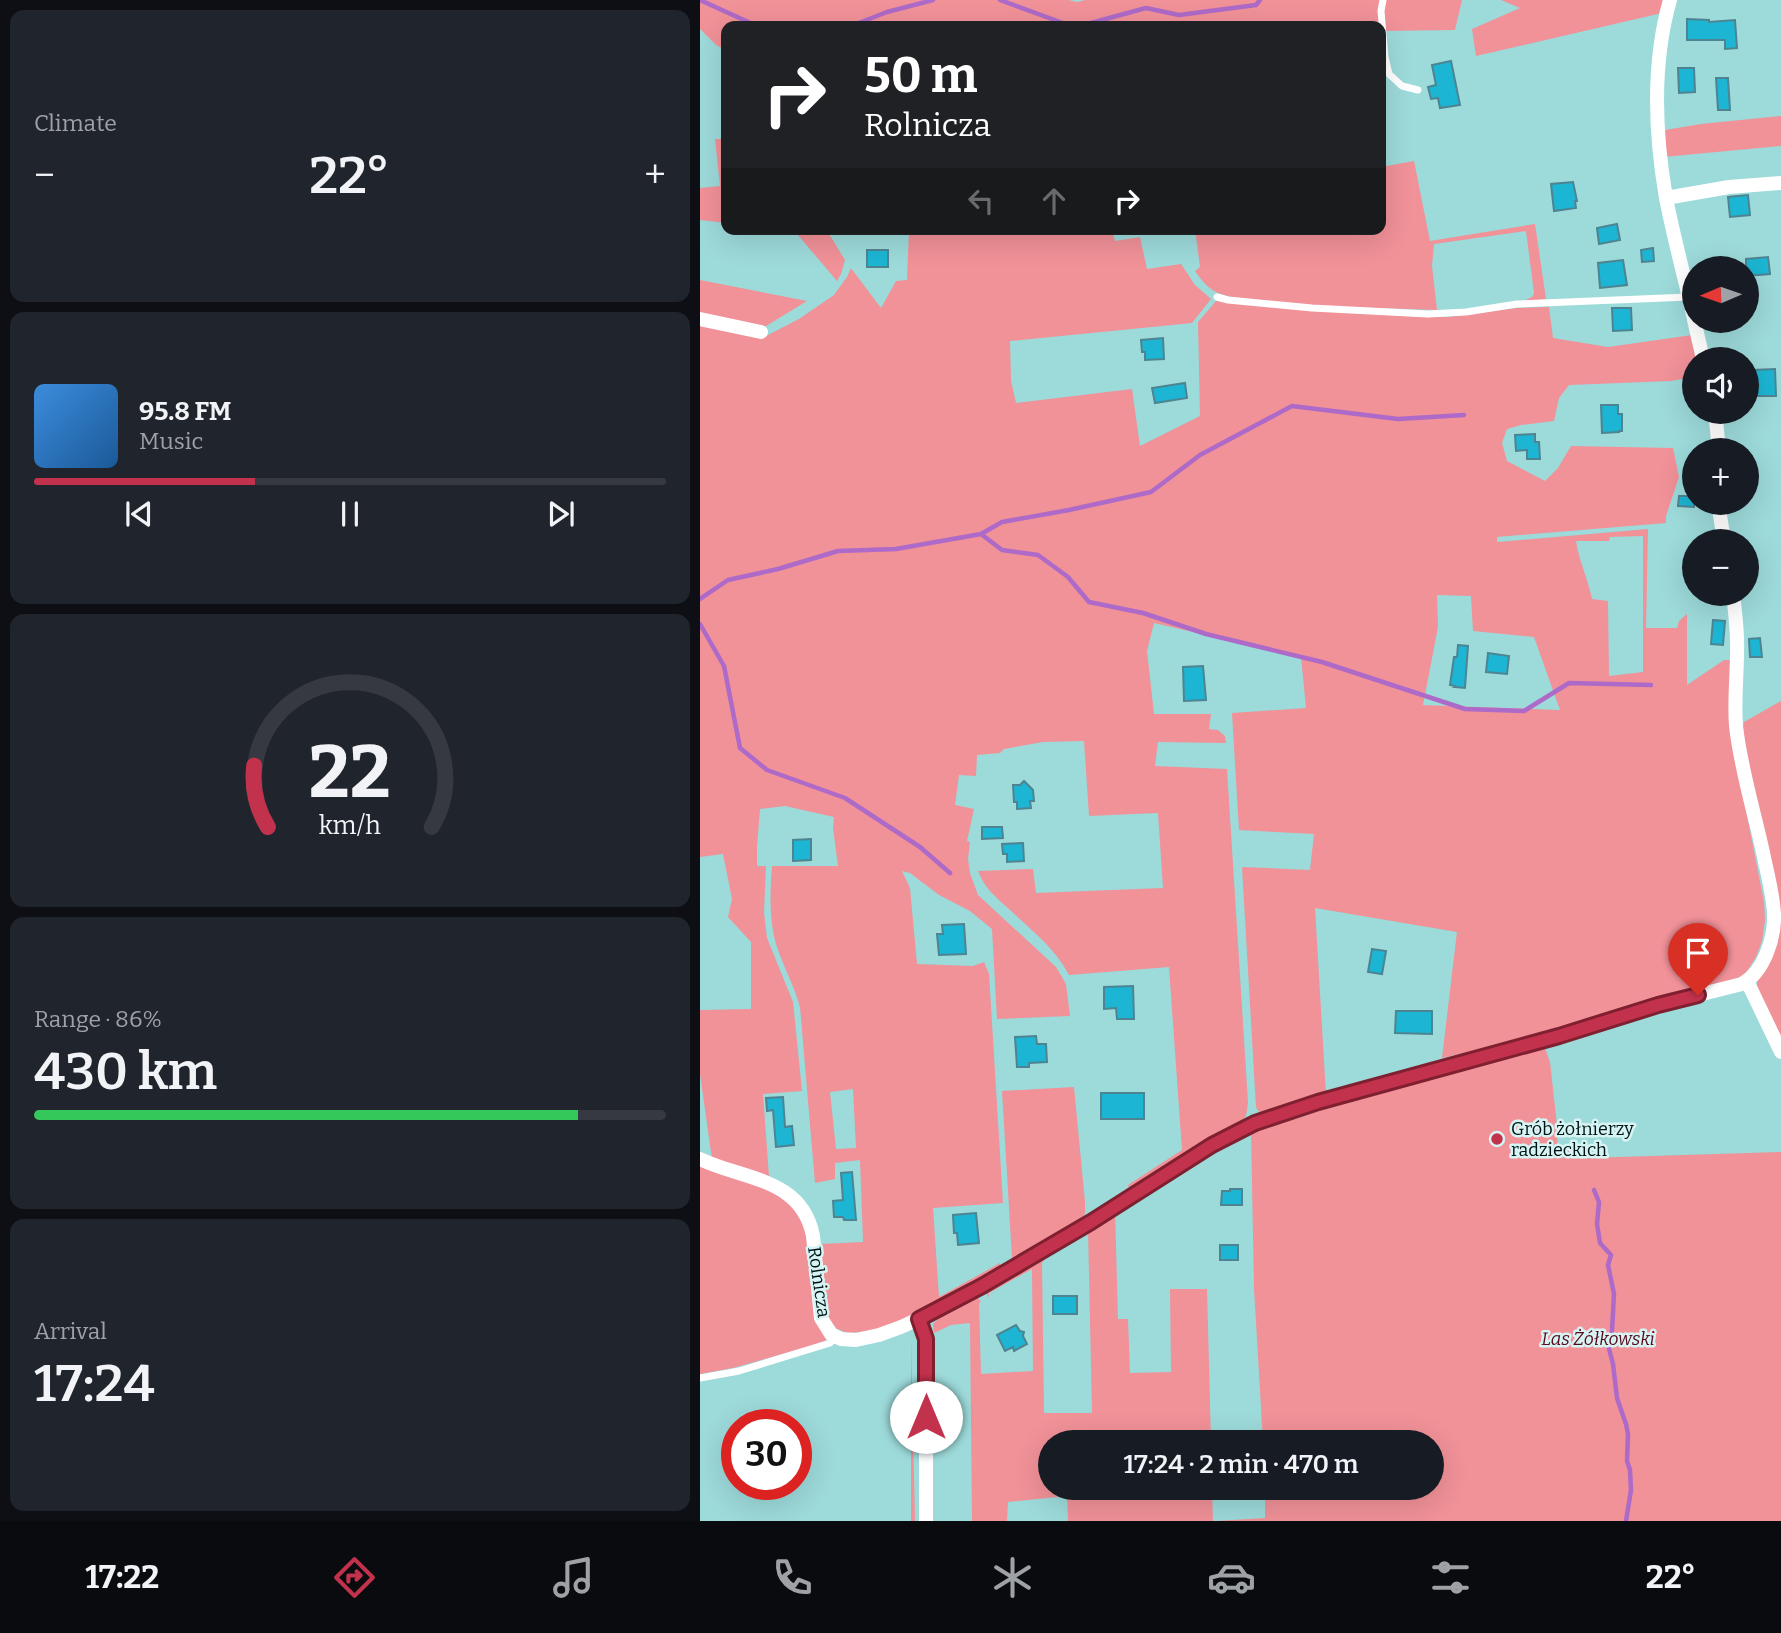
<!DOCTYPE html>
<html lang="en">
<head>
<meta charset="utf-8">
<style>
  :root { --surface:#171b24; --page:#20242c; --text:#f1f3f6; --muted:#9ea1a6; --line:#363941; --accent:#c3324c }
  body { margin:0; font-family:Bitter,serif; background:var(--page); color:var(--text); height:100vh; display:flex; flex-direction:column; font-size:26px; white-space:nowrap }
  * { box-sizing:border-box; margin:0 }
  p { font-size:23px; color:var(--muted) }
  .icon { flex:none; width:38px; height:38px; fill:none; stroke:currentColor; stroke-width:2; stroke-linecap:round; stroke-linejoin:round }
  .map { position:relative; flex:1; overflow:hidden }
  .drawer { display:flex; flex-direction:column; gap:10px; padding:10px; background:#0d0f14; width:700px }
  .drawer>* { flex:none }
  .hud { position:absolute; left:21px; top:21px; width:665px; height:214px; border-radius:14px; box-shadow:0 7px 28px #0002; background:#202124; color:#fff; overflow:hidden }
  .needle { width:46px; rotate:268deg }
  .controls { position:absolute; left:982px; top:256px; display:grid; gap:14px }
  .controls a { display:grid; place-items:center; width:77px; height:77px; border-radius:50%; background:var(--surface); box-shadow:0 7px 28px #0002; font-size:35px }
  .speed { position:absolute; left:21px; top:1409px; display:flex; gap:14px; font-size:35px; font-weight:700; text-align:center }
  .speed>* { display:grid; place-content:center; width:91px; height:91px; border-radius:50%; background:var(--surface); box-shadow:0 7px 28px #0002; line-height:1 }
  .speed .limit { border:10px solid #d22; background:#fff; color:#111 }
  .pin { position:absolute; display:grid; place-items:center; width:60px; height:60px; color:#fff; margin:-72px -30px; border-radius:50% 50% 50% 0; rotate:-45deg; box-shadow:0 0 7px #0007 }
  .pin .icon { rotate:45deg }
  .me { position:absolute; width:77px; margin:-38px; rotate:0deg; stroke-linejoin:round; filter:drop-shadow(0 0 5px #0008) }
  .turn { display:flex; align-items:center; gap:24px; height:147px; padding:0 28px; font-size:32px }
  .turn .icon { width:91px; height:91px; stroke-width:2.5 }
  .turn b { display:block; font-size:49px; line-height:60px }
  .lanes { display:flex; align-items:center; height:66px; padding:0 28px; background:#0003; justify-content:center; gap:35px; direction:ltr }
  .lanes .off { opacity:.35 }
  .big { font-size:52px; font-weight:600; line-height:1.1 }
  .drawer .card { flex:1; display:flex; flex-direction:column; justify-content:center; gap:10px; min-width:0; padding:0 24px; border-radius:14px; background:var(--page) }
  .drawer .dial { align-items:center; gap:0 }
  .dial svg { height:182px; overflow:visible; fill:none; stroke:var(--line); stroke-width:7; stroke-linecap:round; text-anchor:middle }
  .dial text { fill:var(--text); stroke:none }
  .song { display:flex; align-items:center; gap:21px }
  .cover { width:84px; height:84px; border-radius:10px; background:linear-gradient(135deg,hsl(210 70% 55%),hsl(210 70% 35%)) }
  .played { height:7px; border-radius:4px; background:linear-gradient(90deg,var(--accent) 35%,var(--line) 35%) }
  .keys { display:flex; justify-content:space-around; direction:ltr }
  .heat { display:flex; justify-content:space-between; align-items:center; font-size:38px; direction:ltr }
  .charge { height:10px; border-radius:5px; background:linear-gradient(90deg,#34c759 86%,var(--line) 0) }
  .trip { position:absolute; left:338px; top:1430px; width:406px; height:70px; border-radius:35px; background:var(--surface); box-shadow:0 7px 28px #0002; font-weight:600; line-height:70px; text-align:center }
  .menu { display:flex; height:112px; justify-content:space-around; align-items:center; background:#090b0e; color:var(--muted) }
  .menu .icon { width:49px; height:49px }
  .menu .on { color:var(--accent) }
  .menu b { font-size:32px; color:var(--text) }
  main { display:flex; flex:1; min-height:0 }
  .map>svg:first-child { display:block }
  .green { fill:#f19198; fill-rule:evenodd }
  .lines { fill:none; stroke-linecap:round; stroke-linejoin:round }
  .stream { stroke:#ad6ac8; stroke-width:4.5 }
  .building { fill:#1cb5d3; stroke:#4e8492; stroke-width:2 }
  .service { stroke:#fff; stroke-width:7 }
  .minor { stroke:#fff; stroke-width:14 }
  .route-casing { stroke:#7f2031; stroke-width:18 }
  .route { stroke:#c3324c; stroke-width:12 }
  .poi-dot { fill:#c3324c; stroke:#d7f4f4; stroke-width:2.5 }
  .labels { text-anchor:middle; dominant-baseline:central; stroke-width:5; stroke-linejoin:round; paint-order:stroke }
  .poi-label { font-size:18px; fill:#001313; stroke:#d7f4f4; text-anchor:start }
  .street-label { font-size:18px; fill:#001313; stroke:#d7f4f4 }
  .park-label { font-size:18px; font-style:italic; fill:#57081a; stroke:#d7f4f4 }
</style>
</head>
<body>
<main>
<section class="drawer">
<div class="card"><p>Climate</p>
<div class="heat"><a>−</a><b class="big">22°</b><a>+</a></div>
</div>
<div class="card">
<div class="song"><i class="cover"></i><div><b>95.8 FM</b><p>Music</p></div></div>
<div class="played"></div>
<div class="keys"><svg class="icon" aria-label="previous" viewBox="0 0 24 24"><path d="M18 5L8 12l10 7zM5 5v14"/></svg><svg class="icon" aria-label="pause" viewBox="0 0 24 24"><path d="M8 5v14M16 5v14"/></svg><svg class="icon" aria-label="next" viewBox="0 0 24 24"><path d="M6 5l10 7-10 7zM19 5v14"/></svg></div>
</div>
<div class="card dial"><svg viewBox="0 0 100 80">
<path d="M14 69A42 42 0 1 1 86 69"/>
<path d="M14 69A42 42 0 0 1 8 42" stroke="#c3324c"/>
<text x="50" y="56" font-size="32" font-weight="700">22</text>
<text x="50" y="72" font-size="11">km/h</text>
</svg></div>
<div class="card"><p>Range · 86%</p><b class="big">430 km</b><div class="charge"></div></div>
<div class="card"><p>Arrival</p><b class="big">17:24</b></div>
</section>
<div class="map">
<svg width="1081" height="1521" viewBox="0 0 1081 1521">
  <rect width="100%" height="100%" fill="#9ddada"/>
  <!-- green -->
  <path class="green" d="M0 0H369L377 2 385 0H762L755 30 681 31V26H26V50L16 45 0 29Z
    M801 0H965L962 13 776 56 772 29 820 8Z
    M1081 116V146L963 157 965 130 1001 124Z
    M15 139H26V223L0 220V188L20 186Z
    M714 161 730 241 835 224 846 299 821 302 832 297 834 293 826 231 734 244 732 266 737 310 617 306 532 297C513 293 506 287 495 271L500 267 495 229H681V167Z
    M68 229H126L145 260 141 274 137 281 97 234Z
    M209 229H412L415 241 440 237 447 269 481 264 495 285 511 299 492 323 310 341 311 381 316 403 432 389 440 446 500 416 498 322 516 301 590 309 722 317H747L816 308 849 307 853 338 908 347 992 335 998 359H994V377L971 381 869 385 859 398 854 421 821 425 807 429 802 443 807 461 845 481 858 468 871 446 973 448 979 477 966 516V523L797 537V542L948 529 946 628H977L979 621 987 614V685L1024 660H1033L1044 800 1064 902 1065 920 1062 941 1056 957 1044 976 837 1037 742 1058 757 932 615 908 626 1095 564 1113 558 1111 556 1107 542 867 610 870 614 834 539 830 532 713 606 708 601 657 454 623 447 651 454 714H511L509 729 518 730 525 736 526 743 458 742 455 766 527 769 548 1103 546 1116 539 1123 518 1133 482 1155 430 1191 428 1185 482 1150 469 967 369 975C355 948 330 929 309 909 296 898 284 887 278 871L333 869 336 893 463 888 458 813 389 816 384 741 343 742 304 749 300 753 277 755 276 776 259 775 255 805 274 809 267 841 270 842 268 859 270 873 278 895 356 967 366 984 370 1016 297 1019 292 929 270 911 239 895 210 873 202 871 210 888 217 964 273 966 284 962 289 974 303 1203 233 1208 239 1297 300 1263V1269L282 1282 180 1330 148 1333 137 1329 128 1319 118 1245 121 1244 163 1242 160 1160 135 1163V1179L115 1183 100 1007C94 985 83 966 76 944 69 919 70 892 72 866H138L133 828 134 817 85 806 60 809 57 847V866H66L64 913 67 938 93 1002 102 1091 63 1094 69 1177 12 1159 0 1074V1010L51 1009V942L28 917 32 899 23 854 0 857V323L66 336 99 319 134 295 147 277 151 268 181 308 196 281 207 280ZM943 536V672L909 676 908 601 892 599C888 579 879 561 876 541H909L910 537ZM737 595 771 596 773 631 834 637 860 710 723 705 738 627ZM153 1089 156 1148 136 1149 130 1092Z
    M0 280 107 301 61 329 0 316Z
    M1081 701V1046L1057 990V979L1075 936 1042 731 1044 722Z
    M845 1048 850 1062 858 1134 857 1144 887 1158 1081 1152V1521H515L565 1518V1488H732V1442H563L554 1288 551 1130 605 1116 624 1107Z
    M374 1087 385 1202V1213L381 1222 315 1259 312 1258 302 1091Z
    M0 1163 82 1195 91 1205 104 1224 127 1338 125 1341 114 1345 33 1368 0 1374Z
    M415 1211 418 1319H428L430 1373 471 1372 470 1289H507L511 1442H350V1488H512L513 1521H368L367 1496 308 1502 307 1521H272L270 1323 251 1325 234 1333 233 1324 243 1314 274 1298H278L281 1302 279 1303 281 1374 333 1371 332 1269 289 1293 288 1298 286 1289 347 1254 342 1263 344 1413H392L388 1228Z
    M211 1338 215 1521H211Z"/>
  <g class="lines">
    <!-- stream -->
    <path class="stream" d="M0 0 57 26
      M300 0 371 26
      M151 26 187 12 233 0
      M380 26 446 8 479 15 556 5 560 0
      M281 534 302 550 338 555 368 577 389 602 443 613 506 634 622 662 765 709 824 711 869 683 951 685
      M0 599 28 580 78 569 138 551 196 549 281 534 302 522 369 510 451 492 500 455 592 406 698 419 764 415
      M0 624 24 666 40 748 67 770 145 798 220 847 250 873
      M894 1190 899 1202 897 1224 900 1243 911 1255 908 1265 914 1294 912 1331 908 1345 913 1364 917 1398 926 1424 928 1434 927 1461 930 1470 931 1490 926 1521"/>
  </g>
  <!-- building -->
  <path class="building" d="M987 19 1009 20V22L1035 20 1037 48 1025 49V40H987Z
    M751 61 760 105 740 108 738 98 731 99 728 87 736 85 732 65Z
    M978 68H994L995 92 979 93Z
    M1016 78H1028L1030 110H1018Z
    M873 182 877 201H875L876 208 854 211 851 184Z
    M1048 195 1050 215 1030 217 1028 197Z
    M917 224 920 240 899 244 897 228Z
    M953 248 954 261 942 262 941 250Z
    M167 250H188V267H167Z
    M1068 257 1070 274 1046 276V259Z
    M923 260 927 285 900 288 898 263Z
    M912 308H931L932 330 913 331Z
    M463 338 464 359 445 360V352H442L441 340Z
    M1075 369 1076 396H1054L1053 370Z
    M485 383 487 398 455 403 452 388Z
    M901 405H918V414H922V431H919V432L902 433Z
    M835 434V442H839L840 459H827V450L816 451 815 435Z
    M979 496H994V507L978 506Z
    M1013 620 1025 621 1023 645 1011 644Z
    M1060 638 1062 657H1050L1049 639Z
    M758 645 768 646 765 688 754 687 755 686 750 685 754 657H757Z
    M788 653 809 656 807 674 786 672Z
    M503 666 506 700 484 701 483 667Z
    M324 781 333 790 334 801H330L331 808 317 809V802H314L313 785H320Z
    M282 827H302L303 838 282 839Z
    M111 839V860L93 861V840Z
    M323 843 324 861 307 862V854H303L302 844Z
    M264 924 266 954 239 955 237 934H243L242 925Z
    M672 949 686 951 682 974 668 972Z
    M433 986 434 1019H417L416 1008 404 1009V987Z
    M696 1011H732V1034L695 1033Z
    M336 1036 337 1044H346L347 1062 329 1063V1067H317L315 1037Z
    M401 1093H444V1119H401Z
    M83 1097 85 1127 92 1126 94 1145 76 1147 73 1110 67 1111 66 1098Z
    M152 1172 156 1220H144L143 1217H134L133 1201 143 1200 141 1173Z
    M530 1189H542V1205H521L522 1191H530Z
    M276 1213 279 1243 258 1245 257 1233H254L253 1215Z
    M520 1245H538V1260H520Z
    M353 1296H377V1314H353Z
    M316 1325 320 1331 324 1332 323 1336 327 1344 314 1351 313 1347 305 1351 297 1335Z"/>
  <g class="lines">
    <!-- service -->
    <path class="service" d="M683 0 681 11 685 57 689 74 702 86 718 90
      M517 297 528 300 612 308 728 314 766 312 817 304 989 297
      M0 1378 39 1371 130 1343 136 1337"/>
    <!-- minor -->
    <path class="minor" d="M970 0C952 63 955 134 966 198 974 239 985 279 994 319
      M966 198 1029 187 1081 183
      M0 319 61 332
      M994 320 1003 359
      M1015 411 1019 450
      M1018 502 1024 541
      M1047 981 1081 1052
      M0 1159C44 1180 102 1178 113 1236L121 1318 131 1334 141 1339 156 1340 179 1335 201 1327 238 1310 282 1286 391 1222 512 1145 555 1123 618 1102 859 1036 958 1005 1042 984C1064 972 1075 938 1074 914 1073 897 1069 879 1065 862 1056 817 1041 772 1036 726 1034 701 1037 677 1037 652 1038 632 1035 613 1033 593
      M219 1319 224 1331 226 1351V1521"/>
  </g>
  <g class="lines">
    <defs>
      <path id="route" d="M226 1417V1339L219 1319 282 1286 391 1222 512 1145 555 1123 618 1102 859 1036 958 1005 998 995"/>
    </defs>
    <!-- route casing -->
    <use href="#route" class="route-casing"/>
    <!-- route -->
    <use href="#route" class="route"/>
  </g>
  <!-- markers -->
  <circle class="poi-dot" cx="797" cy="1139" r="7"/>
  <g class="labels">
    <!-- poi labels -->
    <g class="poi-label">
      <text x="811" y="1129">Grób żołnierzy<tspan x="811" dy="21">radzieckich</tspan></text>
    </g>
    <!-- street labels -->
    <g class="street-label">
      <text transform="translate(119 1282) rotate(82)">Rolnicza</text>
    </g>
    <!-- park labels -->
    <g class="park-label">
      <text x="898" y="1339">Las Żółkowski</text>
    </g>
  </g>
</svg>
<div class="controls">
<a><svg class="needle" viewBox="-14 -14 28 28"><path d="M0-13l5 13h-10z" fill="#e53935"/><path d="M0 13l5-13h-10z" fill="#9ea1a6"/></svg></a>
<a><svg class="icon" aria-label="sound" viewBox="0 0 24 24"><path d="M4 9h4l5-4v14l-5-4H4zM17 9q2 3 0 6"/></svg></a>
<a>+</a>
<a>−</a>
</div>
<div class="speed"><div class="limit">30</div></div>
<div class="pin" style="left:998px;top:995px;background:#d93025"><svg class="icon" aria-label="arrive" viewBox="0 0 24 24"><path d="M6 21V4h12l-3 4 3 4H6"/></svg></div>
<svg class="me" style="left:226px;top:1417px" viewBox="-20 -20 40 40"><circle r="19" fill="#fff"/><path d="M0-13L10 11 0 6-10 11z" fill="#c3324c"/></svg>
<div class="trip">17:24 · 2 min · 470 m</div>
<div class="hud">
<div class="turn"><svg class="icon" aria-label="right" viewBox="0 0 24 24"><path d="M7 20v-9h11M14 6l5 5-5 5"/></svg><div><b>50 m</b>Rolnicza</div></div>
<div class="lanes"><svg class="icon off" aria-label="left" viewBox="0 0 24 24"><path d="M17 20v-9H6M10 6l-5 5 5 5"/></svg><svg class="icon off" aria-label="ahead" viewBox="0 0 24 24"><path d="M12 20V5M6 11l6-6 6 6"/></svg><svg class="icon" aria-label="right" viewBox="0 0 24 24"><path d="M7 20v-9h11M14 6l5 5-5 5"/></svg></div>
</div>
</div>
</main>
<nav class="menu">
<b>17:22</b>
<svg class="icon on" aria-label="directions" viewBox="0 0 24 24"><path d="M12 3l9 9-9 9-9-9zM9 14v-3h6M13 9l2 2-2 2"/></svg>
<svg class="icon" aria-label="music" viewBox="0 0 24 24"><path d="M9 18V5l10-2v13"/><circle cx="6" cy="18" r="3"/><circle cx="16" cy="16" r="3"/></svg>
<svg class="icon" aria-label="phone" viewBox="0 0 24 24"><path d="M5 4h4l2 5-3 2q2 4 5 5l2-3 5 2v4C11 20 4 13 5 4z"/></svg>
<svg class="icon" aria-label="climate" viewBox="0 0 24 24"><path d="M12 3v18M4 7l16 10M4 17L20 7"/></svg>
<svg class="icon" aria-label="car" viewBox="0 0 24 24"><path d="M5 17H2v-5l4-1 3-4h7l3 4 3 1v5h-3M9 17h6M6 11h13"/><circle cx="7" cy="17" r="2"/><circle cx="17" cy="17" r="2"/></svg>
<svg class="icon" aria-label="filters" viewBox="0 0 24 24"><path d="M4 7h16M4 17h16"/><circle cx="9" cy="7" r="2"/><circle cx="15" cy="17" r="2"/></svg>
<b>22°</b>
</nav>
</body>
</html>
